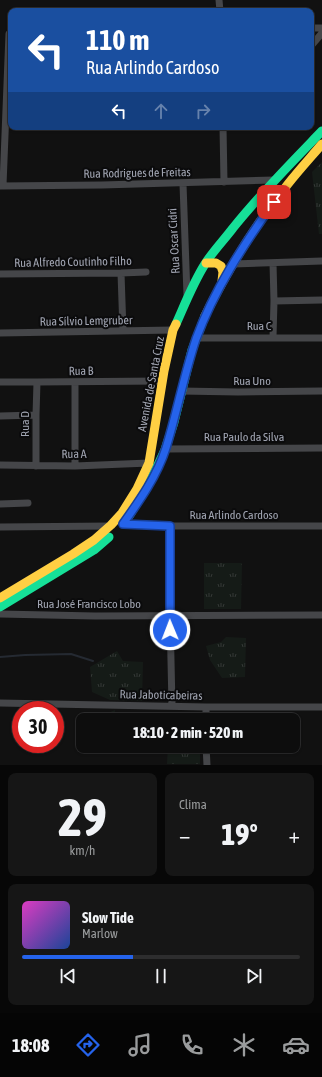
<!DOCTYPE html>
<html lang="pt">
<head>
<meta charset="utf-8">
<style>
  :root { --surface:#0d0d0d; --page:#161616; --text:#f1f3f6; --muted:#9a9c9d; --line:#2d2d2e; --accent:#2563eb }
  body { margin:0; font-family:"Asap Condensed",sans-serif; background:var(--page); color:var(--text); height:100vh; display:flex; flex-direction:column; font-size:15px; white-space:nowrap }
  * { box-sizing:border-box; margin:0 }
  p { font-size:13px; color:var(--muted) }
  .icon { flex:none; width:22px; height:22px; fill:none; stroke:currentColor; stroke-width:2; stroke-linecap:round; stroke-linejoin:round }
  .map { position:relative; height:765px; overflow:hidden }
  .side { display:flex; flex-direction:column; gap:8px; padding:8px; background:#070707; flex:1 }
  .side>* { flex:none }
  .hud { position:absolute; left:8px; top:8px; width:306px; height:122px; border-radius:8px; box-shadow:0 1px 3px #0004,0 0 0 1px var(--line); background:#1a4fa0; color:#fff; overflow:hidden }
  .speed { position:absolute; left:12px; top:701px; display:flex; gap:8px; font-size:20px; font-weight:700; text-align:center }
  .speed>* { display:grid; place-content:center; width:52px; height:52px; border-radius:50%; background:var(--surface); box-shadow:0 1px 3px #0004,0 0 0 1px var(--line); line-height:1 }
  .speed .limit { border:6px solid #d22; background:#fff; color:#111 }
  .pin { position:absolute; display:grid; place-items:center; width:34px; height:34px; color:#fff; margin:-17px; border-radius:8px; box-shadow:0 2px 6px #0006 }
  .me { position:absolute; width:44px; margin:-22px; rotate:359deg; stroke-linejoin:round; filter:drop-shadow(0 0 3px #0008) }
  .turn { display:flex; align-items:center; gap:14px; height:84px; padding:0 12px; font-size:18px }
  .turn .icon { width:52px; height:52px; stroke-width:2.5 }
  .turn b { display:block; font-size:28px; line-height:34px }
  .lanes { display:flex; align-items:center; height:38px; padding:0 12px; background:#0003; justify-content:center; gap:20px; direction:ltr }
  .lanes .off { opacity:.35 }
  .big { font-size:30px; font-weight:800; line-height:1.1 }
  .side .tile { flex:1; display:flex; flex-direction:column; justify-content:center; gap:6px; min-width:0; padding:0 14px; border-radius:8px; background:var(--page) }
  .side .dial { align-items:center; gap:0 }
  .dial b { font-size:52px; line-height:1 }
  .song { display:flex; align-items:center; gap:12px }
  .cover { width:48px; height:48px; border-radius:6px; background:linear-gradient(135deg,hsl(310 70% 55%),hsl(220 70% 35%)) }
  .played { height:4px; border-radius:2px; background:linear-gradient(90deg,var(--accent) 40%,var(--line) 40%) }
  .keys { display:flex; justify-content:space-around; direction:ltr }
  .heat { display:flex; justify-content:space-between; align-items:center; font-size:22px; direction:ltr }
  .side .tiles { flex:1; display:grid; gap:8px; grid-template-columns:1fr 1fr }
  .tile:last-child { grid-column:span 2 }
  .trip { position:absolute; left:76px; top:713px; width:224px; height:40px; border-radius:8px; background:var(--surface); box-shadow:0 1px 3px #0004,0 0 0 1px var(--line); font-weight:800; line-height:40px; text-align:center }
  .tabs { display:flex; height:64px; justify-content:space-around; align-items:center; background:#050505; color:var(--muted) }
  .tabs .icon { width:28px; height:28px }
  .tabs .on { color:var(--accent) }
  .tabs b { font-size:18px; color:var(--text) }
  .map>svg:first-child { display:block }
  .grass { fill:url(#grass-tufts) }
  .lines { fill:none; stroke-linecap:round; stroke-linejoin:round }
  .stream { stroke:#252a32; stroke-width:2 }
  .street { stroke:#454649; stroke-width:7 }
  .fast { stroke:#16e098; stroke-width:9 }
  .slow { stroke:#ffcf43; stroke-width:9 }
  .route-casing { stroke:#184099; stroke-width:10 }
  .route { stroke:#2563eb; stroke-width:7 }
  .labels { text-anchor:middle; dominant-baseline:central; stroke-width:4; stroke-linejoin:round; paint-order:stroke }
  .street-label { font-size:12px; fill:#a1a5b2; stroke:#0b0b0c }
</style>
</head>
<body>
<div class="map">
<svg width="322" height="765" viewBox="0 0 322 765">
  <defs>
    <pattern id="grass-tufts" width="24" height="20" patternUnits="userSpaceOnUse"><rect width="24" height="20" fill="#151b17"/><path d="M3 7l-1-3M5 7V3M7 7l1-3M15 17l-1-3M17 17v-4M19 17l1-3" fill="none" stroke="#343936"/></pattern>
  </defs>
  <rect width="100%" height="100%" fill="#111"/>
  <!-- grass -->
  <path class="grass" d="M322 162V234H319L312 172Z
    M204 563H242L241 609H204Z
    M226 637 246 638 245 677 222 678 210 660 206 646 221 642Z
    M117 651 123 661 143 662 142 701 110 700 92 692 90 667Z
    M115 710 114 720H97V714H106Z
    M168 746H191L193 751 200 752V764H167Z"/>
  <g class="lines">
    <!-- stream -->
    <path class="stream" d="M0 657 25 655 71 654 93 661"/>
    <!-- street -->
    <path class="street" d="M219 0 220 11
      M311 28H322
      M311 46 322 33
      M223 127 224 182
      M183 184 187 295
      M3 185 9 34
      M0 186 102 185 274 180
      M273 263 274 301 273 337
      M233 264 322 261
      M121 273 123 331
      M0 274 121 273 146 272
      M274 301 322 300
      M0 333 173 330
      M197 338H322
      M0 382H37L162 381
      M75 382V466
      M181 391 238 392 322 391
      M0 416 36 415
      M165 449 322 448
      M0 465 75 466 149 463
      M36 466V415L37 382
      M0 504 28 503
      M123 524H132L158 526H322
      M170 526V615L172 706
      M0 527 110 526
      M0 614 95 616 322 615
      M0 703 206 707H322
      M206 707V720
      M206 746 207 765"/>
    <!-- fast -->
    <path class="fast" d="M176 324C185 304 193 283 205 264 213 251 224 240 233 228 261 193 291 163 322 131
      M129 516 149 484 165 450 174 422 192 350 205 316
      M0 607 94 550 109 537"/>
    <!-- slow -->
    <path class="slow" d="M206 263H216L221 266 223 272 222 281
      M205 316C228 269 255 225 288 184 299 170 311 157 322 144
      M0 598 73 554 94 540 111 525 122 513 137 489 149 463 164 371 173 330 176 324"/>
  </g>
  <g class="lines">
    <defs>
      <path id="route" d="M170 630V526L123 524C140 500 157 476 166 448 177 412 184 375 196 339 214 290 244 244 274 202"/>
    </defs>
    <!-- route casing -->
    <use href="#route" class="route-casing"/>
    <!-- route -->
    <use href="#route" class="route"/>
  </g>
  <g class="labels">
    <!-- street labels -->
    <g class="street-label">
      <text transform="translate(137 173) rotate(-1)">Rua Rodrigues de Freitas</text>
      <text transform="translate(174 241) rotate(-93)">Rua Oscar Cidri</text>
      <text transform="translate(73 262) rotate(-1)">Rua Alfredo Coutinho Filho</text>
      <text transform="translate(86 321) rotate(-1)">Rua Sílvio Lemgruber</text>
      <text x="259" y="326">Rua C</text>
      <text transform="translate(81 371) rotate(-1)">Rua B</text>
      <text x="252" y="381">Rua Uno</text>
      <text transform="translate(151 384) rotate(-79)">Avenida de Santa Cruz</text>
      <text transform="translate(25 424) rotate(-90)">Rua D</text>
      <text x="244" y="437">Rua Paulo da Silva</text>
      <text transform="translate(74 454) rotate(-1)">Rua A</text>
      <text x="234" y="515">Rua Arlindo Cardoso</text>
      <text x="89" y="604">Rua José Francisco Lobo</text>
      <text transform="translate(161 695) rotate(1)">Rua Jaboticabeiras</text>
    </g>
  </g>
</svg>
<div class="speed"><div class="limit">30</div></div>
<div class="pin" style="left:274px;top:202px;background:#d93025"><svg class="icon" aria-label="arrive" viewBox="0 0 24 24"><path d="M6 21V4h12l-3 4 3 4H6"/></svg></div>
<svg class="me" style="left:170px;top:630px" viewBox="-20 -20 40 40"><circle r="17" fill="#2563eb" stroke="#fff" stroke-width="3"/><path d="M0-11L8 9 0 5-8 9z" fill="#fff"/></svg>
<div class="trip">18:10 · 2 min · 520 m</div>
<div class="hud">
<div class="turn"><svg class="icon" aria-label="left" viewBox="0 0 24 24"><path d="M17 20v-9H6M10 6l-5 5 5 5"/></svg><div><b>110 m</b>Rua Arlindo Cardoso</div></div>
<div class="lanes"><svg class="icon" aria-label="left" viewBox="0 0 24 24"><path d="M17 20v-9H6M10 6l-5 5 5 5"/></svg><svg class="icon off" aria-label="ahead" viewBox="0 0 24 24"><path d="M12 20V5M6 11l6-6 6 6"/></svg><svg class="icon off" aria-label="right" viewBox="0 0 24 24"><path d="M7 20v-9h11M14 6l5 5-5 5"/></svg></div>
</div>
</div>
<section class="side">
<div class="tiles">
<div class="tile dial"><b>29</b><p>km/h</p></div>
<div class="tile"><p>Clima</p>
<div class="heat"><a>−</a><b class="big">19°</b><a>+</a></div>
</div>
<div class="tile">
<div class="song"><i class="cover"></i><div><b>Slow Tide</b><p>Marlow</p></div></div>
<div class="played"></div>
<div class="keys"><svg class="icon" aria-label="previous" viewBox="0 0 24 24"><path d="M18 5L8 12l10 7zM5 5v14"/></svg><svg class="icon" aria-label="pause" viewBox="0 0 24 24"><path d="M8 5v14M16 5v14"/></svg><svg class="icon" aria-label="next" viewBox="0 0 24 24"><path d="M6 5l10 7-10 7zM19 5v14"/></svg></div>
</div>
</div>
</section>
<nav class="tabs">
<b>18:08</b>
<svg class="icon on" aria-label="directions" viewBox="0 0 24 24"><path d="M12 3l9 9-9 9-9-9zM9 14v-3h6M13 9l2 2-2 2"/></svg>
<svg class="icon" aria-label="music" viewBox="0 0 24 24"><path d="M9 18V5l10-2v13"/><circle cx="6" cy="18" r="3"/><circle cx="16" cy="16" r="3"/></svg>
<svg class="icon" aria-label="phone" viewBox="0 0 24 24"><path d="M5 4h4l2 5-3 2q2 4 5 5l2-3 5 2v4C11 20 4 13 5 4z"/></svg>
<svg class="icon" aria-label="climate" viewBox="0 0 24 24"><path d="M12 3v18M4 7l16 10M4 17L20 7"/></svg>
<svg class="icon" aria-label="car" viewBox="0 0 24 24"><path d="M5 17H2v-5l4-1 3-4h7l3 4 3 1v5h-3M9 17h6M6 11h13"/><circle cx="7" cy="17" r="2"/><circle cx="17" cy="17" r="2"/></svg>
</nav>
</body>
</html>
